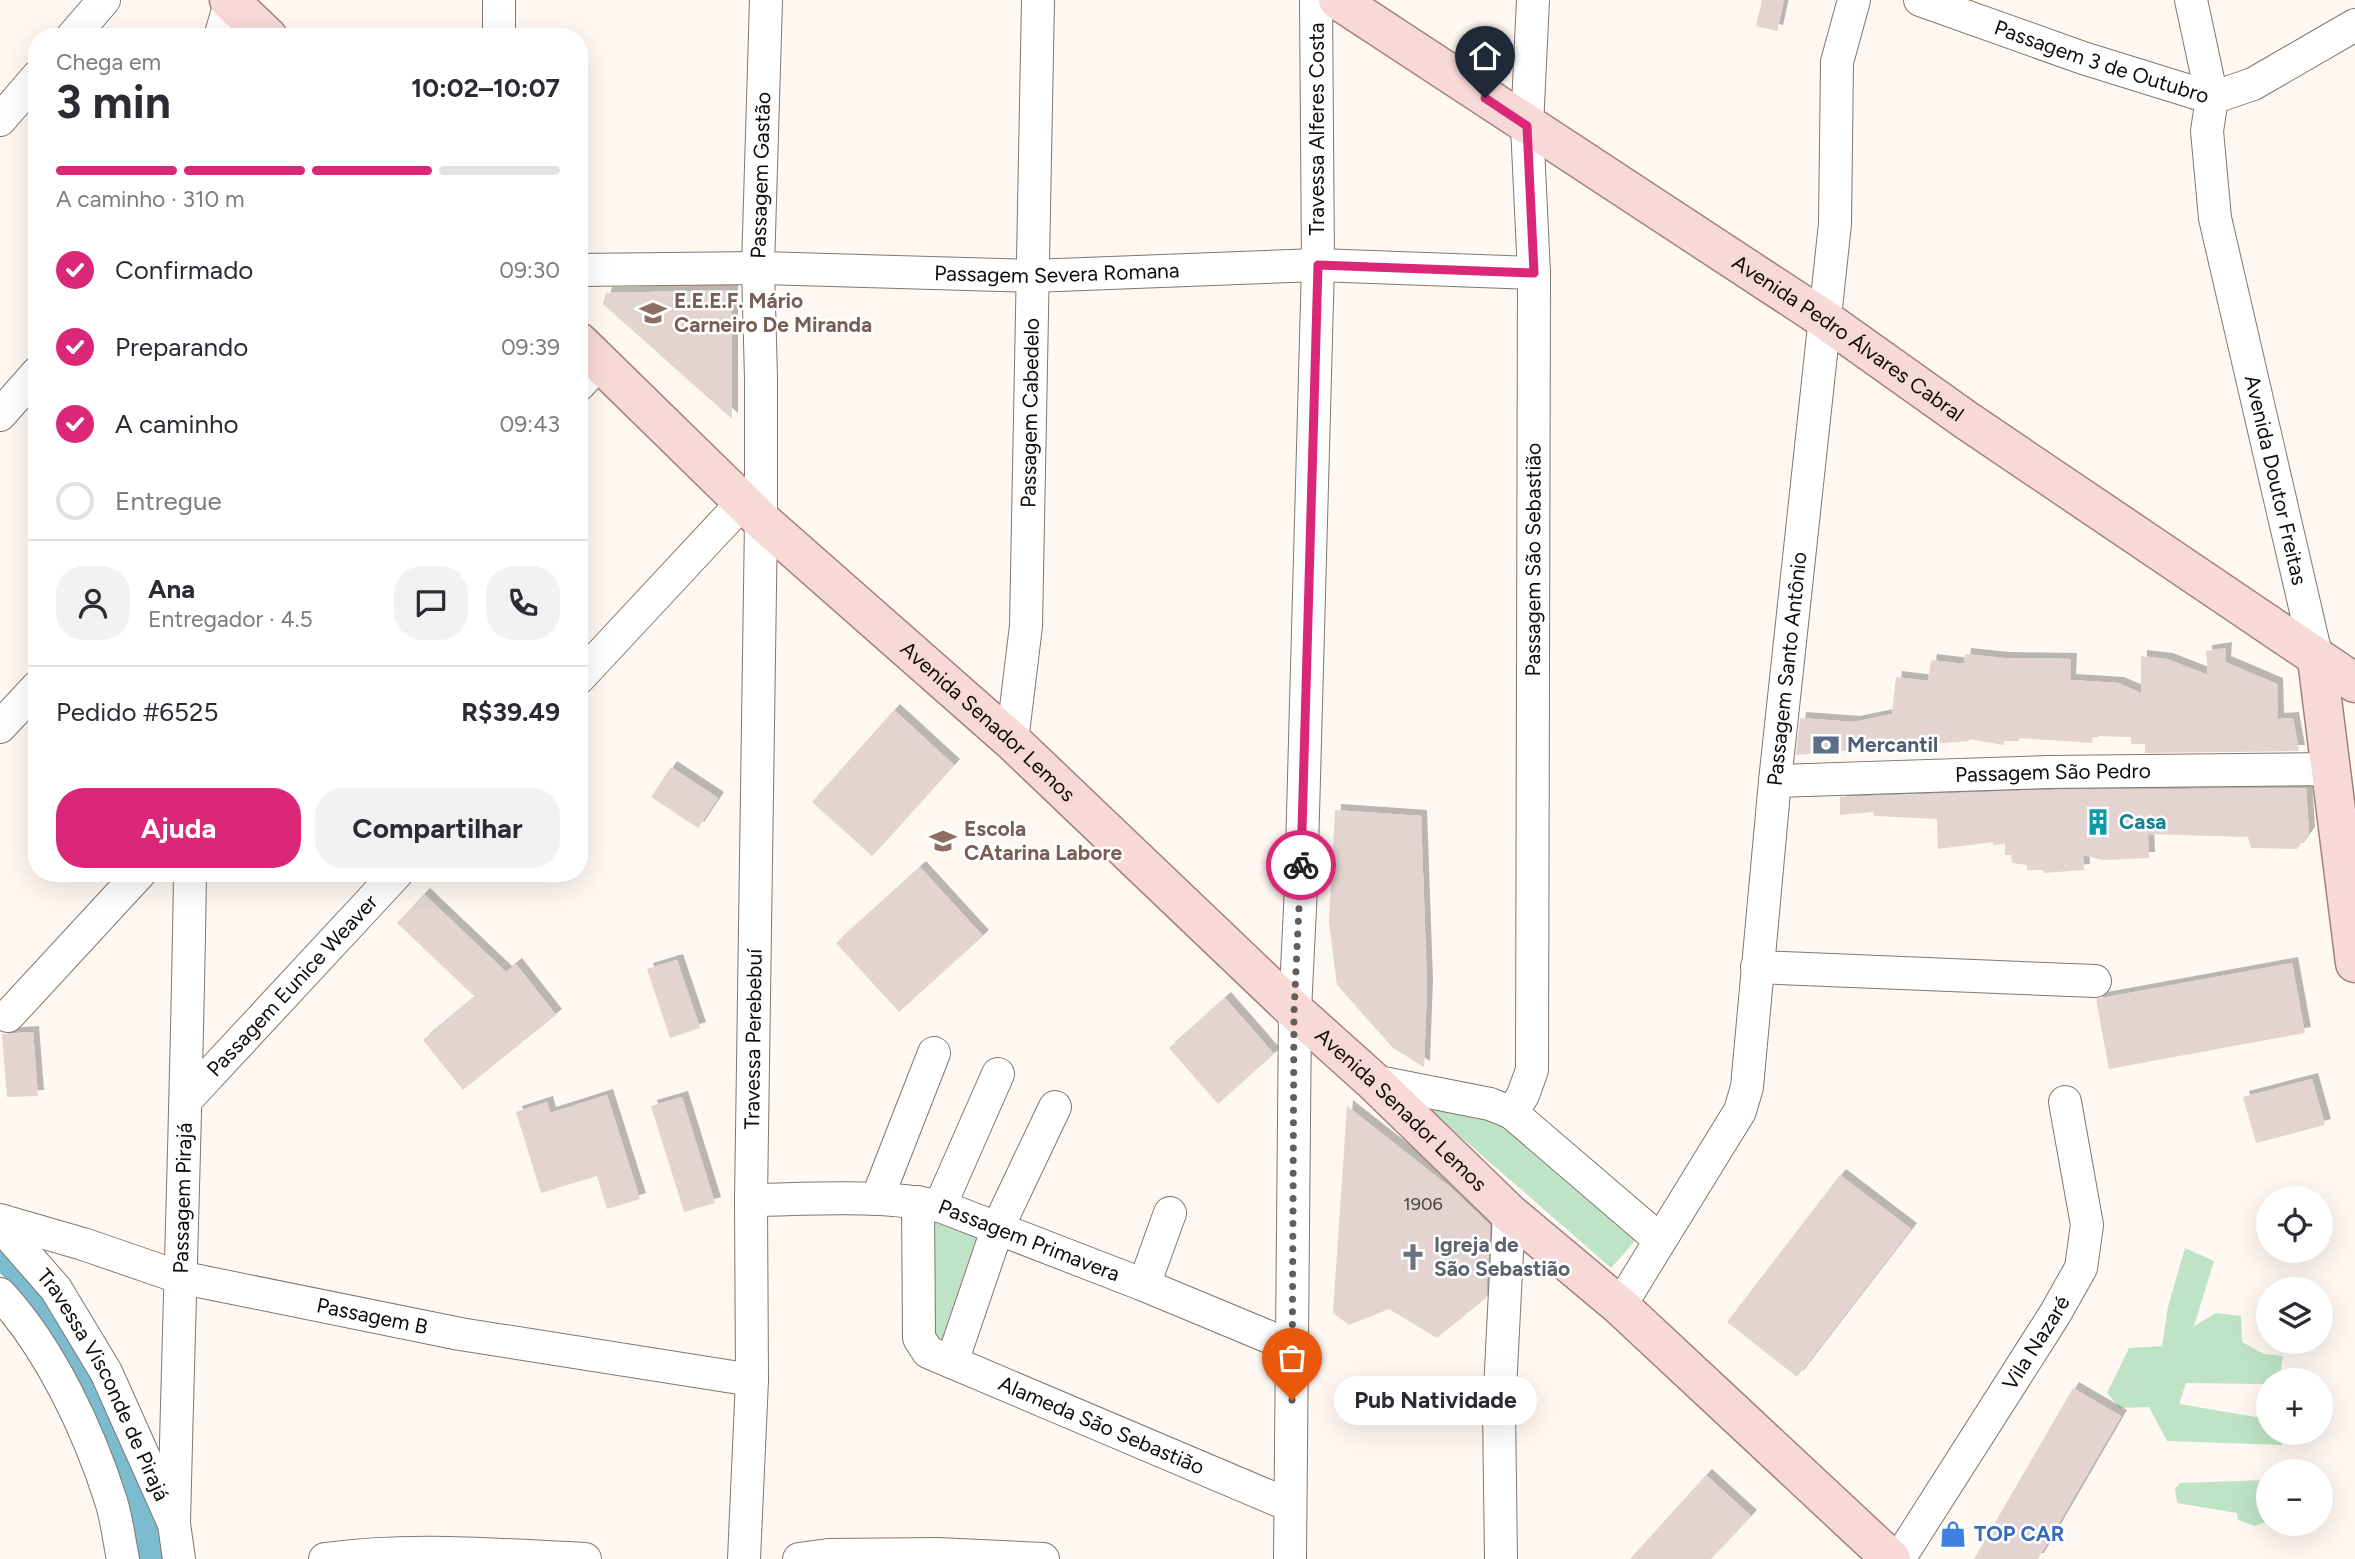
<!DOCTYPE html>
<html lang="pt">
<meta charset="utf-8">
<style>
body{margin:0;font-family:Figtree,sans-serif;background:#f2f2f3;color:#2b2b33;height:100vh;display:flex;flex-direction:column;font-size:26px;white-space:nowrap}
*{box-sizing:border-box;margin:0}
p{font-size:23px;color:#7c7c81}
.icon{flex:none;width:38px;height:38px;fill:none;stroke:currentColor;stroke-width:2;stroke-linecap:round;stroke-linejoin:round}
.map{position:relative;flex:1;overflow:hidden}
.panel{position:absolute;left:28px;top:28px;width:560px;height:854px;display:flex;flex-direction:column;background:#fff;border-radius:28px;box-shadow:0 7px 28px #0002}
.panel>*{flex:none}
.fabs{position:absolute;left:2256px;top:1186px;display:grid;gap:14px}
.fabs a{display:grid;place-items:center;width:77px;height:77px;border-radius:50%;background:#fff;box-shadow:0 7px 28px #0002;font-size:35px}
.pin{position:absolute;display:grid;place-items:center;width:60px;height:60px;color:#fff;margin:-72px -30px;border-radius:50% 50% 50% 0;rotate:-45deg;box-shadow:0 0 7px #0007}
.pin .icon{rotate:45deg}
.courier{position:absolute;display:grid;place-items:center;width:70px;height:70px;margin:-35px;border:5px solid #db2777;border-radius:50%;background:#fff;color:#222;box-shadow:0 2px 9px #0007}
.bubble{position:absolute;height:49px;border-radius:24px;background:#fff;box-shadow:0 7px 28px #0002;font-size:23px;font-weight:700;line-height:49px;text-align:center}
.overview em{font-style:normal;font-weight:700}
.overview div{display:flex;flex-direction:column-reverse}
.overview{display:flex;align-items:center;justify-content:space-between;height:119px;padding:0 28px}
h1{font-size:46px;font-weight:700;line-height:52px}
.bar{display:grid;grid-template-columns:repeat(4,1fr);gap:10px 7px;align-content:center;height:84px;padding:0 28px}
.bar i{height:9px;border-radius:5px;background:#e1e1e2}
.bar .on{background:#db2777}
.bar p{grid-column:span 4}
.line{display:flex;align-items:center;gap:18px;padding:0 28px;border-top:2px solid #e1e1e2}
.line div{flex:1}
.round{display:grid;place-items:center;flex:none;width:74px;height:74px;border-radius:28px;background:#f2f2f3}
ol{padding:0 28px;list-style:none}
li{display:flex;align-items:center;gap:21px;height:77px}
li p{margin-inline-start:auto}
li .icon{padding:7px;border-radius:50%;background:#db2777;color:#fff;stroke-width:4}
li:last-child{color:#7c7c81}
li i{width:38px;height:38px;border:4px solid #e1e1e2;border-radius:50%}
.primary-button{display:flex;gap:14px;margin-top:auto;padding:14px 28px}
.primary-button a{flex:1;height:80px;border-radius:28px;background:#db2777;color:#fff;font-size:28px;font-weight:700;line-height:80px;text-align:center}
.primary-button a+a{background:#f2f2f3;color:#2b2b33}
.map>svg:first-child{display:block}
.green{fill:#bfe4c5}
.water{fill:#7bbcd0}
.building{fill:#e3d4d1;filter:url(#shadow)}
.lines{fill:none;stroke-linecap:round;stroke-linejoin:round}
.minor-casing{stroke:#81776f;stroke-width:34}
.major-casing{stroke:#a3827e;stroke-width:41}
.minor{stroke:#fff;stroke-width:32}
.major{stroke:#f7dad8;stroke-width:38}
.done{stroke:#635e5a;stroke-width:7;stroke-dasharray:0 12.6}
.route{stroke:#db2777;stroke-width:9}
.labels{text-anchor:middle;stroke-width:5;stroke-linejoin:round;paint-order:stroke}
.number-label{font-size:18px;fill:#443d3a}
.street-label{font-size:21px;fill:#0f0b08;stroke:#fff}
.education-label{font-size:21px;font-weight:bold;fill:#785e54;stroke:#fff;text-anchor:start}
.service-label{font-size:21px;font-weight:bold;fill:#4e5e75;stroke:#fff;text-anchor:start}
.culture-label{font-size:21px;font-weight:bold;fill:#0d838f;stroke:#fff;text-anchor:start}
.worship-label{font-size:21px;font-weight:bold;fill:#5b616d;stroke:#fff;text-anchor:start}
.shop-label{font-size:21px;font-weight:bold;fill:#366cbe;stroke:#fff;text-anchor:start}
</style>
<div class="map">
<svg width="2355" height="1559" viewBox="0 0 2355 1559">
<defs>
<filter id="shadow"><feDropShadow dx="6" dy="-6" stdDeviation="0" flood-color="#0004"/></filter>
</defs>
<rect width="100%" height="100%" fill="#fef7f2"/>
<g class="green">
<polygon points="1476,1108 1506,1122 1641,1234 1611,1268 1430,1110"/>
<polygon points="928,1218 989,1231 951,1356 929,1331"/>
<polygon points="2185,1248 2214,1261 2194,1326 2216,1313 2241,1316 2242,1342 2264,1354 2283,1356 2279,1381 2268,1381 2268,1384 2186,1383 2179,1404 2268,1419 2268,1433 2283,1433 2282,1445 2167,1441 2149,1407 2120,1408 2107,1393 2129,1348 2162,1346 2168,1307"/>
<polygon points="2268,1480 2268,1521 2255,1526 2238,1520 2237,1513 2177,1503 2175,1489 2180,1483"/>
</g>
<polygon class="water" points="0,1238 90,1357 158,1521 164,1559 136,1559 14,1287 0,1273"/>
<g class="building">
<polygon points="1762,0 1784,0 1777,31 1756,26"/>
<polygon points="732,290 732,419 603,304 606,293"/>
<polygon points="2226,648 2225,662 2277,684 2278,719 2293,718 2299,751 2145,753 2145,744 2131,744 2131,737 2093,736 2092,743 2019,738 2019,741 2004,741 2004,745 1969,739 1969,741 1796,755 1800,718 1854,722 1892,714 1896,677 1928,681 1931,660 1964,664 1965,654 2003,658 2071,659 2070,680 2118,683 2141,693 2141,656 2167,659 2208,675 2206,651"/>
<polygon points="894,710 954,765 872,856 812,802"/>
<polygon points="671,767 718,798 698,828 651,797"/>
<polygon points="2306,788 2309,833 2297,849 2251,848 2248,837 2148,834 2149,858 2102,860 2083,855 2084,870 2044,873 2043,870 2027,870 2027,865 2012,863 2011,855 2005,855 2005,844 1993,845 1993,842 1938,849 1937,819 1874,816 1873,812 1840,815 1840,797 2049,790"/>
<polygon points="1335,810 1421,816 1427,986 1424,1067 1393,1048 1337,985 1329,922"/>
<polygon points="920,867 983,936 899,1012 836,943"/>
<polygon points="424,894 506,972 516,964 556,1015 463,1090 423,1040 475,997 397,923"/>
<polygon points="677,960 700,1028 670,1038 647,969"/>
<polygon points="2292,963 2305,1033 2109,1069 2096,999"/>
<polygon points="1225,998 1274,1054 1218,1104 1169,1048"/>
<polygon points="33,1032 38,1096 7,1097 2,1034"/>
<polygon points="2312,1079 2325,1125 2256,1143 2243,1097"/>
<polygon points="607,1095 640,1199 607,1209 597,1176 541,1193 516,1112 547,1102 550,1113"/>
<polygon points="682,1097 715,1203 684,1212 651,1106"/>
<polygon points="1347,1106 1451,1188 1490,1225 1486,1298 1437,1338 1389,1309 1349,1325 1333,1313"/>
<polygon points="1840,1175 1911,1229 1797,1377 1727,1322"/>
<polygon points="2073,1388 2121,1416 2038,1559 1974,1559"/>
<polygon points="1706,1475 1751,1516 1711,1559 1630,1559"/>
</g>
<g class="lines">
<defs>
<g id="minor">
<path id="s1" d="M1920 0 2083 58 2212 98 2253 84 2355 25"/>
<path id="s2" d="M2191 0 2212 98 2207 131 2215 218 2317 659"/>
<polyline points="72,37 104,0"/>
<polyline points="220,37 231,0"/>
<polyline points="499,37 499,0"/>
<polyline points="0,120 37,77"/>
<path id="s3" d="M579 270 758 268 1032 276 1318 265 1534 273"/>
<polyline points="579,385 599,363"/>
<polyline points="0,415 37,373"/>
<polyline points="579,678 743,502"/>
<polyline points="0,727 37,687"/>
<path id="s4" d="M1012 741 1026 626 1038 0"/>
<path id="s5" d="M1775 781 2049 772 2331 769"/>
<polyline points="1757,967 2095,981"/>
<polyline points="8,1016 140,873"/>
<polyline points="1373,1081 1490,1104 1512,1113 1660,1240"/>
<path id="s6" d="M186 1100 397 873"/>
<path id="s7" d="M1512 1113 1523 1095 1532 1070 1534 273 1527 126 1533 0"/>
<polyline points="877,1199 934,1053"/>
<path id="s8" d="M751 1200C813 1199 878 1194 940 1206L1144 1285 1293 1347"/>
<path id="s9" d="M918 1202 919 1338 928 1352 1289 1505"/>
<polyline points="940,1206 998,1074"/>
<path id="s10" d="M0 1220 83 1244 179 1277 460 1334 752 1380"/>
<path id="s11" d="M0 1225 56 1289 106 1372 174 1524 179 1559"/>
<polyline points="1144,1285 1170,1213"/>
<path d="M0 1294C50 1348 89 1431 111 1501 117 1520 119 1540 123 1559"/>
<path id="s12" d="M1620 1306 1740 1111 1747 1087 1775 781 1835 224 1837 62 1854 0"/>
<polyline points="952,1362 998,1227 1055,1107"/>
<path id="s13" d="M174 1524C179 1307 187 1090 190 873"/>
<path d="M325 1559C411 1547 498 1555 585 1559"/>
<path id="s14" d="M744 1559 752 1380 751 1200 761 520V378L758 268 766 0"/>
<polyline points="799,1559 828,1555 938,1554 1043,1559"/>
<polyline points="1290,1559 1295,1011 1301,887 1318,265 1316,0"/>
<polyline points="1501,1559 1499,1409 1509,1213"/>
<path id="s15" d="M1899 1559 2055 1314 2081 1268 2087 1225 2065 1102"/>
</g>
<g id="major">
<polyline points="229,0 268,37"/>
<path id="s16" d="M1338 0 1824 319 1966 420 2355 683"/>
<path id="s17" d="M579 342 761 520 1012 741 1295 1011 1373 1081 1509 1213 1620 1306 1891 1559"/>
<polyline points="2317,659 2355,963"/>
</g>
</defs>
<use href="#minor" class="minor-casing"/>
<use href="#major" class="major-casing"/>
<use href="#minor" class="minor"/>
<use href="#major" class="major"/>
</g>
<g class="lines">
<polyline class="done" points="1292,1400 1294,1012 1301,865"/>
<polyline class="route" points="1301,865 1318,265 1534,273 1527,126 1485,98"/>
</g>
<defs>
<symbol id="school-bare" viewBox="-9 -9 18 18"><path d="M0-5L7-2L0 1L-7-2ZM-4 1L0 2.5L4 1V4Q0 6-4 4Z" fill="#8d6e63" stroke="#fff" stroke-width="2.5" paint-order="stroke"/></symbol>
<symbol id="bank-bare" viewBox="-9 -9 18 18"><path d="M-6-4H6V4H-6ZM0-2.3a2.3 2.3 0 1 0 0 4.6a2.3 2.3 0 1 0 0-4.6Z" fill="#5c6f8a" stroke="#fff" stroke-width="2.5" paint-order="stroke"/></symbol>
<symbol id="building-bare" viewBox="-9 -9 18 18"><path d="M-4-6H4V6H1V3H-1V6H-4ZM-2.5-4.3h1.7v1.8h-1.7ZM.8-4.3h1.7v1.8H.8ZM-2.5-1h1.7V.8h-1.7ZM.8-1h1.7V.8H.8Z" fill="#0f9aa8" stroke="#fff" stroke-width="2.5" paint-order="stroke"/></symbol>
<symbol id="church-bare" viewBox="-9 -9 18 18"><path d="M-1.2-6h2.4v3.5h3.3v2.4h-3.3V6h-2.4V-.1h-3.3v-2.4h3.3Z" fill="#6b7280" stroke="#fff" stroke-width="2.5" paint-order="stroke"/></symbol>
<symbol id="shop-bare" viewBox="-9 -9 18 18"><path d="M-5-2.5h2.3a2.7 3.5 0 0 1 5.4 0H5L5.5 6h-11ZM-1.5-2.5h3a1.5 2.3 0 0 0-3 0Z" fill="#3f7fe0" stroke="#fff" stroke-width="2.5" paint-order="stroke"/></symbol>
</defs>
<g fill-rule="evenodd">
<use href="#school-bare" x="634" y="294" width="38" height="38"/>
<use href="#bank-bare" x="1807" y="726" width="38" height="38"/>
<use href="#building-bare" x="2079" y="803" width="38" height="38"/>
<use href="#school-bare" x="924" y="822" width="38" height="38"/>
<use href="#church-bare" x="1394" y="1238" width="38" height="38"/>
<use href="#shop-bare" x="1934" y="1515" width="38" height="38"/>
</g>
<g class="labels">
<g class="number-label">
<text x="1423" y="1210">1906</text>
</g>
<g class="street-label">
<text dy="7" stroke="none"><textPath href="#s1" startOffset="192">Passagem 3 de Outubro</textPath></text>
<text transform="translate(1317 129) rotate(-90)" y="7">Travessa Alferes Costa</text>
<text dy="7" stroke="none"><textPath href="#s14" startOffset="1384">Passagem Gastão</textPath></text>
<text dy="7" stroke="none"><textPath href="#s3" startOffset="478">Passagem Severa Romana</textPath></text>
<text dy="7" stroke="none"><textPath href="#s16" startOffset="612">Avenida Pedro Álvares Cabral</textPath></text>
<text dy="7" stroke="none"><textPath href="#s4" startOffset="329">Passagem Cabedelo</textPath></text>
<text dy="7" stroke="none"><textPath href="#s2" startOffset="490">Avenida Doutor Freitas</textPath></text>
<text dy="7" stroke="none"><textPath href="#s7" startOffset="558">Passagem São Sebastião</textPath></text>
<text dy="7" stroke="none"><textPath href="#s12" startOffset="674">Passagem Santo Antônio</textPath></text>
<text dy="7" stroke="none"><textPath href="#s17" startOffset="558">Avenida Senador Lemos</textPath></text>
<text dy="7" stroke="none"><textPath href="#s5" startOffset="278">Passagem São Pedro</textPath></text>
<text dy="7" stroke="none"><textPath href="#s6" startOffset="156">Passagem Eunice Weaver</textPath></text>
<text dy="7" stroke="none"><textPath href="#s14" startOffset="520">Travessa Perebebuí</textPath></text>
<text dy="7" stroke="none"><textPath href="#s17" startOffset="1125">Avenida Senador Lemos</textPath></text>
<text dy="7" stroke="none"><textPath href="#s13" startOffset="326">Passagem Pirajá</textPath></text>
<text dy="7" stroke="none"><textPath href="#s8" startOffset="285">Passagem Primavera</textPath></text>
<text dy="7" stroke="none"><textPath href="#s10" startOffset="385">Passagem B</textPath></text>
<text dy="7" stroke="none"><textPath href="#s15" startOffset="256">Vila Nazaré</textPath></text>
<text dy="7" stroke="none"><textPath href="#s11" startOffset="192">Travessa Visconde de Pirajá</textPath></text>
<text dy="7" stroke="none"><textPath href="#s9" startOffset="341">Alameda São Sebastião</textPath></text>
</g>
<g class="education-label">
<text x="674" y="308">E.E.E.F. Mário<tspan x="674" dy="24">Carneiro De Miranda</tspan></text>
<text x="964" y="836">Escola<tspan x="964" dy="24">CAtarina Labore</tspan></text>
</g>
<g class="service-label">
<text x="1847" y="752">Mercantil</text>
</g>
<g class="culture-label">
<text x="2119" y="829">Casa</text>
</g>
<g class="worship-label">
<text x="1434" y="1252">Igreja de<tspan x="1434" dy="24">São Sebastião</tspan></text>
</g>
<g class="shop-label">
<text x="1974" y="1541">TOP CAR</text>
</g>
</g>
</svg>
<div class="fabs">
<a><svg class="icon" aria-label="locate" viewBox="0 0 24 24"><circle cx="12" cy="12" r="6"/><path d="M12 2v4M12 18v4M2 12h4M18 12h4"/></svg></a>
<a><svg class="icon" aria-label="layers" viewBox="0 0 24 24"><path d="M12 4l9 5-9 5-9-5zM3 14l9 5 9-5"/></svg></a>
<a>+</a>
<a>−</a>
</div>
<div class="pin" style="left:1292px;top:1400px;background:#ea580c"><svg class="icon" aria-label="bag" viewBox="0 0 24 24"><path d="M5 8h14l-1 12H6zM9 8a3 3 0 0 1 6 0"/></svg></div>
<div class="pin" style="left:1485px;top:98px;background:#1f2937"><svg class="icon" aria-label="home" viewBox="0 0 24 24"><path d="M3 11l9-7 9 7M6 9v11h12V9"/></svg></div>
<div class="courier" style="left:1301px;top:865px"><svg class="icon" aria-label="bike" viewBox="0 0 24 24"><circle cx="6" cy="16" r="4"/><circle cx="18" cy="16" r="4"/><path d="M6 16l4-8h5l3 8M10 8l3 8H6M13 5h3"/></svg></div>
<div class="bubble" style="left:1334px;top:1376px;width:203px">Pub Natividade</div>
<section class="panel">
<div class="overview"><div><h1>3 min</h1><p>Chega em</p></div><em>10:02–10:07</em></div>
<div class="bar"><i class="on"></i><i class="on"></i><i class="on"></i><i></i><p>A caminho · 310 m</p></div>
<ol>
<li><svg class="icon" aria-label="check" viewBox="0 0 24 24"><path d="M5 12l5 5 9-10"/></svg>Confirmado<p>09:30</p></li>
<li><svg class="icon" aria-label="check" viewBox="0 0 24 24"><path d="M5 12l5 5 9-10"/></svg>Preparando<p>09:39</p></li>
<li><svg class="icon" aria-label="check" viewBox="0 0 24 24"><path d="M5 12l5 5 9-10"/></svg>A caminho<p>09:43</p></li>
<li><i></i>Entregue</li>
</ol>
<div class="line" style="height:126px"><a class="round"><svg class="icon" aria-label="person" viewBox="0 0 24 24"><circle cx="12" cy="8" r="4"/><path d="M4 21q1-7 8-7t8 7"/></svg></a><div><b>Ana</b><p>Entregador · 4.5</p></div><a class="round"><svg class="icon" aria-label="chat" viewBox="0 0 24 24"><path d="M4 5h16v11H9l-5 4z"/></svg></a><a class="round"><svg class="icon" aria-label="phone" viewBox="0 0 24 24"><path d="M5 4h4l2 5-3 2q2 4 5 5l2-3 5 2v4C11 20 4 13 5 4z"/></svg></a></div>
<div class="line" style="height:91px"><div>Pedido #6525</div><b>R$39.49</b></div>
<div class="primary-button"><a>Ajuda</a><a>Compartilhar</a></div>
</section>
</div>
